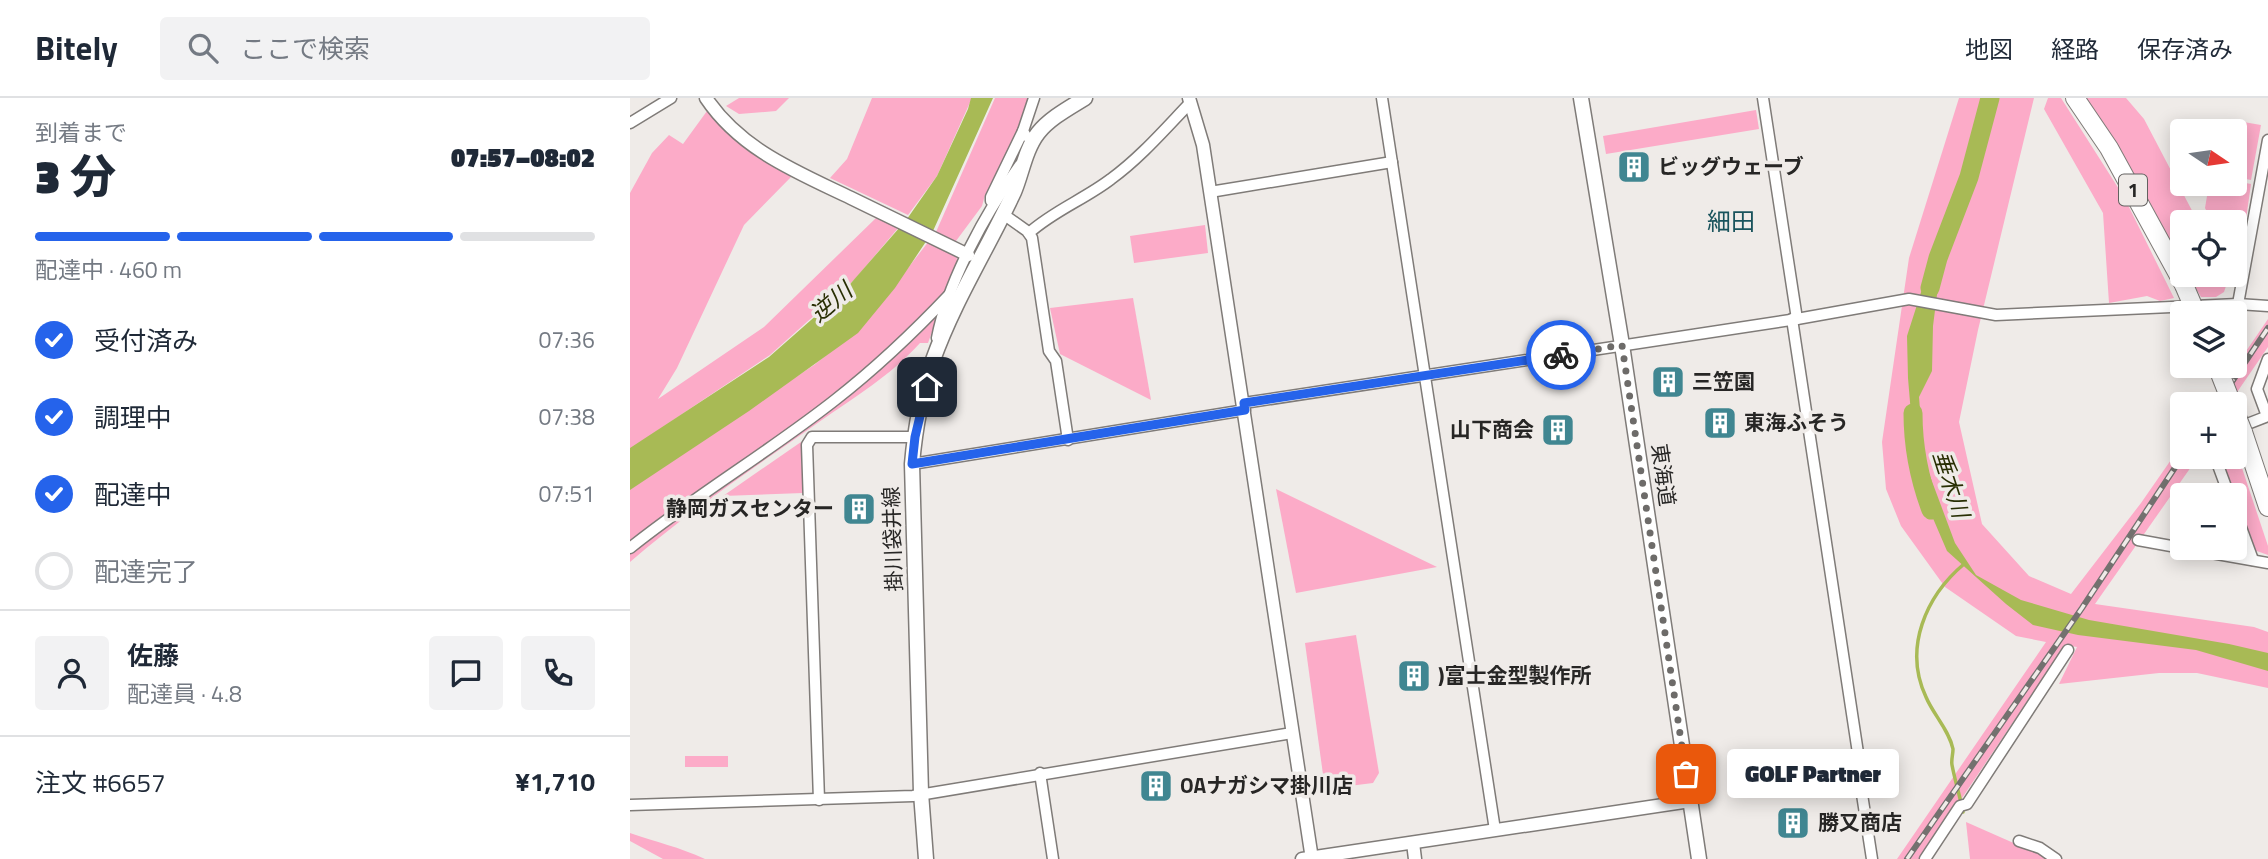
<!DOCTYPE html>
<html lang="ja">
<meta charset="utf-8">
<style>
body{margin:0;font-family:"Titillium Web","Noto Sans JP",sans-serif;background:#f2f2f3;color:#1f2937;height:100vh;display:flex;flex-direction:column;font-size:26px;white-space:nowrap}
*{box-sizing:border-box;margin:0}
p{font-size:23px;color:#747a83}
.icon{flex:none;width:38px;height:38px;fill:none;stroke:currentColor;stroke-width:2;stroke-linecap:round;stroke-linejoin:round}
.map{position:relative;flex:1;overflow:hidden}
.drawer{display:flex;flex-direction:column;background:#fff;width:630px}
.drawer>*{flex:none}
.needle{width:46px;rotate:103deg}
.fabs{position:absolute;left:1540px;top:21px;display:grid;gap:14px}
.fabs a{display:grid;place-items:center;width:77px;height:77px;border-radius:7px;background:#fff;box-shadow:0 4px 18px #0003;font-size:35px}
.pin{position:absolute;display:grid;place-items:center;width:60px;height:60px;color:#fff;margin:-30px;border-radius:14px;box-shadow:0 4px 10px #0006}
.courier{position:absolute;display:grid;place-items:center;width:70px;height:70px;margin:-35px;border:5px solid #2563eb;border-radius:50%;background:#fff;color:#222;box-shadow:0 2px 9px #0007}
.bubble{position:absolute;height:49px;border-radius:7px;background:#fff;box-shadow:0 4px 18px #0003;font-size:23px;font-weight:800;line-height:49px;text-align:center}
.summary em{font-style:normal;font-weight:800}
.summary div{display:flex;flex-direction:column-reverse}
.summary{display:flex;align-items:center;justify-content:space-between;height:119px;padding:0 35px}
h1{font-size:46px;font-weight:800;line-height:52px}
.bar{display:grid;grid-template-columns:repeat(4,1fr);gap:10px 7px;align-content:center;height:84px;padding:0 35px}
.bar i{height:9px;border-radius:5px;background:#e0e1e3}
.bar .selected{background:#2563eb}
.bar p{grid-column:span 4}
.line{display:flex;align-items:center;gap:18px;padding:0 35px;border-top:2px solid #e0e1e3}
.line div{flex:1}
.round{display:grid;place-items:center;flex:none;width:74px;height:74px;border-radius:7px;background:#f2f2f3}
ol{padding:0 35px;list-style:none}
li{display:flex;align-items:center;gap:21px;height:77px}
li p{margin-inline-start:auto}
li .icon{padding:7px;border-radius:50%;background:#2563eb;color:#fff;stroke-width:4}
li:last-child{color:#747a83}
li i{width:38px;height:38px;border:4px solid #e0e1e3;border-radius:50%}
header{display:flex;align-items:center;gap:42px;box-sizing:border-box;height:98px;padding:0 35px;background:#fff;border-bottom:2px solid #e0e1e3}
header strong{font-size:33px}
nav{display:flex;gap:38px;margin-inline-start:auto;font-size:24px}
.search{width:490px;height:63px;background:#f2f2f3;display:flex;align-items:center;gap:18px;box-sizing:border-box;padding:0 24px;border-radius:7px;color:#747a83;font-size:26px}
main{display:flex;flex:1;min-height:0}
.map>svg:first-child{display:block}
.green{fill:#fcabc8}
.water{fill:#a8ba55}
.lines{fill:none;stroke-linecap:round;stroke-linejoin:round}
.stream{stroke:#a8ba55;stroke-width:3.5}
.river{stroke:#a8ba55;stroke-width:19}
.minor-casing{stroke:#7f7b78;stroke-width:13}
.tertiary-casing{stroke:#7f7b78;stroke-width:15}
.secondary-casing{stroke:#7f7b78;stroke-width:17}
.trunk-casing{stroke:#7f7b78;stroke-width:20}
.minor{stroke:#fff;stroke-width:10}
.tertiary{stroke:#fff;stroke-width:12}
.secondary{stroke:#fff;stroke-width:14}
.trunk{stroke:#fff;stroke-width:18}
.rail-casing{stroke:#73716f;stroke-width:6}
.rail{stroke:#efebe8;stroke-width:3.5;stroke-dasharray:10;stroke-linecap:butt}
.trunk-bridge-casing{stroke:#7f7b78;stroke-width:20;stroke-linecap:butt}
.trunk-bridge{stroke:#fff;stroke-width:18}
.done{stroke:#6d6b69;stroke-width:7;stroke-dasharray:0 12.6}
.route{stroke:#2563eb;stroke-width:9}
.labels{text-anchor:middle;stroke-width:7;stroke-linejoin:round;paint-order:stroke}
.shield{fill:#efebe8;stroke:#636160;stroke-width:2}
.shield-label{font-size:19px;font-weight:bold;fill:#272625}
.poi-label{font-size:21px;font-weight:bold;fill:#272625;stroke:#efebe8;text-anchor:start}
.street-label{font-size:21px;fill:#272625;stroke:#efebe8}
.water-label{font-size:23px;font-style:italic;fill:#292f04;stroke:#efebe8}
.quarter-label{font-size:24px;fill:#19535c;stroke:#efebe8}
</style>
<header>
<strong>Bitely</strong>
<div class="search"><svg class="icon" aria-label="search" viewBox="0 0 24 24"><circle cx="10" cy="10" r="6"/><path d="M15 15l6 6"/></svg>ここで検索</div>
<nav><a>地図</a><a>経路</a><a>保存済み</a></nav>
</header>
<main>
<section class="drawer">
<div class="summary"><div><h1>3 分</h1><p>到着まで</p></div><em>07:57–08:02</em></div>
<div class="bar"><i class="selected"></i><i class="selected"></i><i class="selected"></i><i></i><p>配達中 · 460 m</p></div>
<ol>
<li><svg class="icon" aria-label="check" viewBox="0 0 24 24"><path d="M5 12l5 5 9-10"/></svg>受付済み<p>07:36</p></li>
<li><svg class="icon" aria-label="check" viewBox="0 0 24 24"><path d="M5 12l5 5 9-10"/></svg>調理中<p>07:38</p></li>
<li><svg class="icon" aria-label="check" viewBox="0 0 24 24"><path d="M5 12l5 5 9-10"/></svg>配達中<p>07:51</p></li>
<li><i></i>配達完了</li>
</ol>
<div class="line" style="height:126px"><a class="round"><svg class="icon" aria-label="person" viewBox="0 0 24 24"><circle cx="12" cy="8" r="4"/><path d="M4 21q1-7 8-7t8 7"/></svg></a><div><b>佐藤</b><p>配達員 · 4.8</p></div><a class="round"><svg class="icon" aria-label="chat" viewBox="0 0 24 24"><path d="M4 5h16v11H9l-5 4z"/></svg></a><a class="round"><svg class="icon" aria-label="phone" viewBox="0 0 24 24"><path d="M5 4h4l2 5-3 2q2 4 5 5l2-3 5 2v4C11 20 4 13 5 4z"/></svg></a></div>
<div class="line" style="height:91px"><div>注文 #6657</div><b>¥1,710</b></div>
</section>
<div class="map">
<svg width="1638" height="761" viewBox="0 0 1638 761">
<rect width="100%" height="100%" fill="#efebe8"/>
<g class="green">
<polygon points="109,0 159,0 146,13 109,16 96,8"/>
<polygon points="242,0 342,0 307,78 278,117 200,80 217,61"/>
<path d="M365 0H399L382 45 355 97 352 108 326 143 327 163 298 245H290C259 279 226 298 189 324 125 369 59 413 0 464V389L184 267 232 229 306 134Z"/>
<polygon points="1329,0 1404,0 1348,232 1329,324 1352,426 1399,478 1441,496 1511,405 1552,346 1552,359 1568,359 1465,506 1624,529 1638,534 1638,590 1567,575 1529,575 1429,586 1447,549 1435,547 1291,761 1267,761 1416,544 1386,538 1315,489 1271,428 1256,391 1252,344 1279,160"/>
<polygon points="1418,0 1431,0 1494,99 1544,200 1530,203 1517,198 1479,205 1473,115 1414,11"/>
<polygon points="1456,0 1496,0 1514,21 1568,124 1552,124 1552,167"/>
<polygon points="1126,12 1129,31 976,56 973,38"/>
<polygon points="77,13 91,28 161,79 114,127 47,270 28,301 134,229 246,120 276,127 269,129 225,181 140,257 0,351 0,95 22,55 39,37 53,46"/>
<polygon points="1596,21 1631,27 1621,82 1605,79 1605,33 1594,33"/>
<polygon points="1605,83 1621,86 1608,178 1605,172 1605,124 1582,124 1575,110 1579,86 1605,86"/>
<polygon points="575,127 578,155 504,165 500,138"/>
<polygon points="1558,177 1597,177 1599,179 1594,194 1586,199 1571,199"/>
<polygon points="503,200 521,302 430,256 420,210"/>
<polygon points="1638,221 1638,249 1601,303 1601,306 1580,306"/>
<polygon points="171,344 173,395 93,398"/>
<polygon points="1605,349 1638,448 1638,457 1624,452 1619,445 1590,359 1605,359"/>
<polygon points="646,391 807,469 666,495"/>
<polygon points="726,537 749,675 743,685 695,691 675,545"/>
<rect x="55" y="658" width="43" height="11"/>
<polygon points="1336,724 1420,761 1340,761"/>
<path d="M0 735C26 744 49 749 75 761H33L0 743Z"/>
</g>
<g class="water">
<polygon points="341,0 363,0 303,133 265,190 228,235 119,313 0,392 0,350 139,259 214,193 277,121 307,78 338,11"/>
<polygon points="1312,157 1303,228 1302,273 1289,299 1294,362 1325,445 1346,477 1391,502 1459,522 1599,546 1638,555 1638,573 1566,552 1448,537 1403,527 1376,506 1317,453 1293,397 1283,340 1278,280 1277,238 1294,185"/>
</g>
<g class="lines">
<path class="stream" d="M1333 714C1330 698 1325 683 1322 667 1321 662 1323 657 1323 651 1319 632 1303 616 1296 599 1273 550 1296 498 1334 466"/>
<g class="river">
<polyline points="1300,190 1308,160 1339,79 1360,0"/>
<path d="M1283 315C1283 349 1289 380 1301 412"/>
</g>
<defs>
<g id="minor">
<polyline points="752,0 865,732"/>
<polyline points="1133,0 1167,221"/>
<polyline points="0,25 41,0"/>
<polyline points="396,38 393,33 404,0"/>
<polyline points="580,94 762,64"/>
<polyline points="361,103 361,99 393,33"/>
<polyline points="373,116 397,133 402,140 419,253 426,263 438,342"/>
<path d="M399 135C423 113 455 101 481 81 510 60 535 31 560 5"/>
<polyline points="1608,206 1638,42"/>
<polyline points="1162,221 1228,655 1227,664 1242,761"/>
<path d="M307 240C318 183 356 114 390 67"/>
<polyline points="614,305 1167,221 1279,201 1366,217 1608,206 1638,208"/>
<polyline points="1637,318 1627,291 1638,261"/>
<polyline points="1607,330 1638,318"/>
<polyline points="1585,359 1599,397"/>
<polyline points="282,366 615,312"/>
<polyline points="1605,413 1623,462"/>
<polyline points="1508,442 1552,450"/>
<path d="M0 450C66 397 139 354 205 302 246 270 284 234 320 196"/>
<polyline points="1553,450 1638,465"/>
<polyline points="410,675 423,761"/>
<polyline points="189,702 177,347 182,339 285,339"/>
<polyline points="0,707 283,698 662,635"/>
<polyline points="1389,743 1410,750 1426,761"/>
<polyline points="1295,761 1330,708 1337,706 1438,552"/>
</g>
<g id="tertiary">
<path d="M76 0C111 52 167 74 221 100 260 119 299 138 338 157"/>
<polyline points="559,0 573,47 682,761"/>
<polyline points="783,745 785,761"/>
<polyline points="672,761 1060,703"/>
</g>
<g id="secondary">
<polyline points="951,0 992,247 1069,761"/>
<path d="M296 761 291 695 282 366C285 331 292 294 303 262 324 203 358 150 384 94 392 75 395 52 408 35 420 20 439 10 455 0"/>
</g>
<g id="trunk">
<polyline points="1445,0 1479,50 1554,187"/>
<polyline points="1613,334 1638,409"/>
</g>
</defs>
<use href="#minor" class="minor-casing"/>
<use href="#tertiary" class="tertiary-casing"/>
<use href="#secondary" class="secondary-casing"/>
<use href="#trunk" class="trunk-casing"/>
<use href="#minor" class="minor"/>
<use href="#tertiary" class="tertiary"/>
<use href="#secondary" class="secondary"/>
<use href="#trunk" class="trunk"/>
<defs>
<g id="rail">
<polyline points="1587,306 1638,230"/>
<polyline points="1277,761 1452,510 1552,359"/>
</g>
</defs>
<use href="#rail" class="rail-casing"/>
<use href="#rail" class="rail"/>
<defs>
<g id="trunk-bridge">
<polyline points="1554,187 1566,215"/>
<polyline points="1587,268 1602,306"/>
<polyline points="1605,314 1613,334"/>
</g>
</defs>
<use href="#trunk-bridge" class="trunk-bridge-casing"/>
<use href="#trunk-bridge" class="trunk-bridge"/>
</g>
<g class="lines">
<polyline class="done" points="931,257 992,247 1056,676"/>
<polyline class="route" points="297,289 285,339 282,366 615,312 614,305 931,257"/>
</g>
<defs>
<symbol id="building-square" viewBox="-11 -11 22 22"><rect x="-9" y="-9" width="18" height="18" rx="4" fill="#408691" stroke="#efebe8"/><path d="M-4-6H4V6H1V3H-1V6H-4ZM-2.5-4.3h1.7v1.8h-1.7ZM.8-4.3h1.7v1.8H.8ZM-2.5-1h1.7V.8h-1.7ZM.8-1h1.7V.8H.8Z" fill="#fff"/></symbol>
</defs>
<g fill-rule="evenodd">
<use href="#building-square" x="985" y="50" width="38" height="38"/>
<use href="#building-square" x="1019" y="265" width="38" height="38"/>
<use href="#building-square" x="1071" y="306" width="38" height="38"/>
<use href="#building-square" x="909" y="313" width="38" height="38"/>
<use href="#building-square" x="210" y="392" width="38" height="38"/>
<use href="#building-square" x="765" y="559" width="38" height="38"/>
<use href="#building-square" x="507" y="669" width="38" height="38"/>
<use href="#building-square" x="1144" y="706" width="38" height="38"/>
</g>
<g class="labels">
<rect class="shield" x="1489" y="76.5" width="28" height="31" rx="5"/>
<g class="shield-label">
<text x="1503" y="99">1</text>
</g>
<g class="poi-label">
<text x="1028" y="76">ビッグウェーブ</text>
<text x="1062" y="291">三笠園</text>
<text x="1114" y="332">東海ふそう</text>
<text x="904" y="339" text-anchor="end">山下商会</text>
<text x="204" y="418" text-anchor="end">静岡ガスセンター</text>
<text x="808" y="585">)富士金型製作所</text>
<text x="550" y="695">OAナガシマ掛川店</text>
<text x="1188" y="732">勝又商店</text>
</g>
<g class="street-label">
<text transform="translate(1033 377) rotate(82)" y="7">東海道</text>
<text transform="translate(263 441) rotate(-92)" y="7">掛川袋井線</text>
</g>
<g class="water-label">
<text transform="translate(201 204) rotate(-40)" y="8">逆川</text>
<text transform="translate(1321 386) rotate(72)" y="8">垂木川</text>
</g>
<g class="quarter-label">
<text x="1101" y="132">細田</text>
</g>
</g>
</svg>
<div class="fabs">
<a><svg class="needle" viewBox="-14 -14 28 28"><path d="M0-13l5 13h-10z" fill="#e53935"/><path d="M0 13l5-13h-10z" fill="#747a83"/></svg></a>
<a><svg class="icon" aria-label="locate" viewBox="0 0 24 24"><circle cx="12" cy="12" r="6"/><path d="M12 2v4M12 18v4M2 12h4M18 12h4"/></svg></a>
<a><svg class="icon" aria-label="layers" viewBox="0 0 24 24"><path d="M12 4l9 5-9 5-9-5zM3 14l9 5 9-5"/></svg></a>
<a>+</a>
<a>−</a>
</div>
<div class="pin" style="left:1056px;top:676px;background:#ea580c"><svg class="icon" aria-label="bag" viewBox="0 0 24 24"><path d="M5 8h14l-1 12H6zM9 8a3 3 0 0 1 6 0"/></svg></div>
<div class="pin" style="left:297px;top:289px;background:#1f2937"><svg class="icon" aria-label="home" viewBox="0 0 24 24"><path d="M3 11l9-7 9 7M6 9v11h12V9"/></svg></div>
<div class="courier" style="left:931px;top:257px"><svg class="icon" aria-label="bike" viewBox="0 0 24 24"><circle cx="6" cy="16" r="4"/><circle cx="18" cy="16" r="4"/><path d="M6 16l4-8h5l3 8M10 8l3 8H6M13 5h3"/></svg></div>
<div class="bubble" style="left:1097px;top:651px;width:172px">GOLF Partner</div>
</div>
</main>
